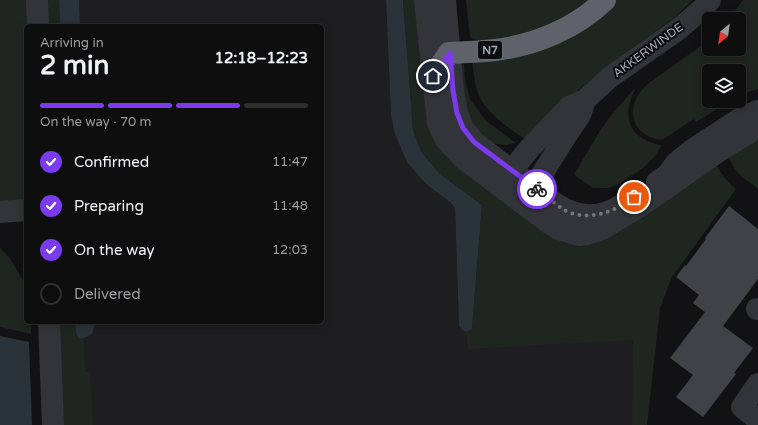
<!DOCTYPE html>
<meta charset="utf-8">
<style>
body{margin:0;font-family:"Varela Round",sans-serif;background:#1c1c1d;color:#f1f3f6;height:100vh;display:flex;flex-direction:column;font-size:15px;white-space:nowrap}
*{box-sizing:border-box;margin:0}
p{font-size:13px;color:#9b9c9e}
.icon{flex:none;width:22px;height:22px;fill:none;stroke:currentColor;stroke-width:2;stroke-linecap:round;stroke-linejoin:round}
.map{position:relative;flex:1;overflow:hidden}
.side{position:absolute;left:24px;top:24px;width:300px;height:300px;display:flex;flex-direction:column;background:#0e0e0f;border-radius:6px;box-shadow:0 2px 10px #0003,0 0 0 1px #2e2e2f}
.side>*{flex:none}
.needle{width:26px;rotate:209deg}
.controls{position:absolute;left:702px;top:12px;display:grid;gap:8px}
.controls a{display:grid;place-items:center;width:44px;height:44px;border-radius:6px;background:#0e0e0f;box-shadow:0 2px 10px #0003,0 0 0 1px #2e2e2f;font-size:20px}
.pin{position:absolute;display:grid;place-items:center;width:34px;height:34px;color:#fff;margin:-17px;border:2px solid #fff;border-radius:50%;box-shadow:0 1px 4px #0007}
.courier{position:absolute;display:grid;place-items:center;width:40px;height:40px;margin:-20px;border:3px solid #7c3aed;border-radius:50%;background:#fff;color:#222;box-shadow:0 1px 5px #0007}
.headline em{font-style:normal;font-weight:700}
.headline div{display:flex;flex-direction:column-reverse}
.headline{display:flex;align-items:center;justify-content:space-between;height:68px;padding:0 16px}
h1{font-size:26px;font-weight:700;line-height:30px}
.bar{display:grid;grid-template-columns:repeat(4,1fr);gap:6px 4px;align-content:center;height:48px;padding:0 16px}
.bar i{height:5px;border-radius:3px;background:#2e2e2f}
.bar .current{background:#7c3aed}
.bar p{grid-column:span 4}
ol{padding:0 16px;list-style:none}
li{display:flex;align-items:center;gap:12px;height:44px}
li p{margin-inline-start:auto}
li .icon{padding:4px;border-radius:50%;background:#7c3aed;color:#fff;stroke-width:4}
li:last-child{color:#9b9c9e}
li i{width:22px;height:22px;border:2px solid #2e2e2f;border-radius:50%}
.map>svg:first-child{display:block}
.built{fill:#1e1e21}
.green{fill:#1e261f}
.water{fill:#2a3339}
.building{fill:#414247}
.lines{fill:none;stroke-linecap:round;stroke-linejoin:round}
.minor{stroke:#333439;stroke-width:22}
.highway{stroke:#5f626a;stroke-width:22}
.done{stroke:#70747c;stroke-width:4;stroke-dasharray:0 7.2}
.route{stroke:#7c3aed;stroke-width:5}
.labels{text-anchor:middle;stroke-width:4;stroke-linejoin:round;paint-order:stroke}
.shield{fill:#0d0d0f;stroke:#767a82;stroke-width:1}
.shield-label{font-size:11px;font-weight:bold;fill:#a3a9b4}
.street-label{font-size:12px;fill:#a3a9b4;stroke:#0d0d0f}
</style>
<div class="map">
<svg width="758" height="425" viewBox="0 0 758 425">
<rect width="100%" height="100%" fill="#121214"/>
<polygon class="built" points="79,0 386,0 391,115 426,184 451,203 455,208 459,326 462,330 466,332 468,347 640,338 638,425 85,425 84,338 89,336 94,328 95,322 322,322 322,26 80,26"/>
<g class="green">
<polygon points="0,0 27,0 28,26 26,26 26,198 23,200 0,204"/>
<polygon points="45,0 59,0 60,26 46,26"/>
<path d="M403 0H417L425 93 557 237 714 162C721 172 726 182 736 189L672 277 660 308 647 425H632L633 340 468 349 466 332 472 329 482 205 440 174 422 153 413 130Z"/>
<polygon points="466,0 594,0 545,31 484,42 477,40 470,37"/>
<path d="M614 0H693L674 18 602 70 560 106 526 140C509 128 490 116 480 98 474 87 474 73 472 61Z"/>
<path d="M743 0H758V89L739 95V71H709V101H730L696 122 694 119 662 140C628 136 624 103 649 83L709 40V49H739V19H729Z"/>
<polygon points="464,64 465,80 470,99 485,120 516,143 506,145 497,144 489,142 469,121 457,69"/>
<path d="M634 89 635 90C620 117 631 141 662 145L654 157 644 167 617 185 608 188H593L577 177 575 174 576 171 601 129 608 119Z"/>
<polygon points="758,134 758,189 742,177 735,169 726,154"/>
<polygon points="0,248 9,257 25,284 26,288 26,322 31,322 31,334 0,327"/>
<polygon points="57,322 75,322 76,333 78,338 84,338 85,372 90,372 93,425 61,425"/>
</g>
<g class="water">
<polygon points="59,0 79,0 80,26 60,26"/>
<polygon points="386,0 403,0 413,130 422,153 440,174 482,205 472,329 466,332 462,330 459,326 455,208 451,203 426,184 407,162 395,134 391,115"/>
<path d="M75 322H95C94 333 90 339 78 338L76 333Z"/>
<polygon points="0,336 29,342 32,425 0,425"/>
</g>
<polygon class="building" points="729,206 758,229 758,279 723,326 753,348 734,373 736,374 703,417 676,397 693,375 670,358 705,312 693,303 699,295 676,277 685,265 686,266 706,239 705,238"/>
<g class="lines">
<g class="minor">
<polyline points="37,0 38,26"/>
<polyline points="425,0 436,104 438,123 446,140 464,159 549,223 559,229 579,235 587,234 602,229 642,205 719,151 758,127"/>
<path d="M445 0 453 91 457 113 463 128 474 142 556 204C579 219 601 219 623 204"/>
<polyline points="657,182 667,175 677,162 692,150 741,118 758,111"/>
<polyline points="512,184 512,170 530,148 569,107 585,100 609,78 680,28 702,9 710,0"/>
<polyline points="521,191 534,187 567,134 580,115 585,100"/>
<polyline points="0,212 26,210"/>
<polyline points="757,309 758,309"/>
<polyline points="49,322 53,425"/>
<polyline points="758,384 742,407 758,420"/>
</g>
<path class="highway" d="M433 76 449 53C465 52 480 52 495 50 536 45 576 28 605 0"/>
</g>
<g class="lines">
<path class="done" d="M537 189C546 196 555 204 564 210 581 219 602 216 618 207 624 204 629 201 634 197"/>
<polyline class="route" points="433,76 450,53 453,91 457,113 463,128 474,142 537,189"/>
</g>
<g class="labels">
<rect class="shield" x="478" y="41" width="24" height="18" rx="3"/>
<g class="shield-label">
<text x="490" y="54">N7</text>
</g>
<g class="street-label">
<text transform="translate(648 50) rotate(-36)" y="4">AKKERWINDE</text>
</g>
</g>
</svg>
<div class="controls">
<a><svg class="needle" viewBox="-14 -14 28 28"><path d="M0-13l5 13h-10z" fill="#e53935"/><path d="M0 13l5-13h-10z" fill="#9b9c9e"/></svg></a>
<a><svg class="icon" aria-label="layers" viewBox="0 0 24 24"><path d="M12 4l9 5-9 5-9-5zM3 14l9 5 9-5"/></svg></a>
</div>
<div class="pin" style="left:634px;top:197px;background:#ea580c"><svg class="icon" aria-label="bag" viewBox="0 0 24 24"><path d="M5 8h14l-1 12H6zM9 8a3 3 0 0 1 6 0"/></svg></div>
<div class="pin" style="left:433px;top:76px;background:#1f2937"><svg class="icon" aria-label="home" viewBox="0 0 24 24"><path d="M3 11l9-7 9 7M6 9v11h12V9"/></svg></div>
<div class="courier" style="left:537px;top:189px"><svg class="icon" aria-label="bike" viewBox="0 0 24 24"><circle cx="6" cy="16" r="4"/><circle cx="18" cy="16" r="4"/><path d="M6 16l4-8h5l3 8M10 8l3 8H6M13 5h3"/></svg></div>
<section class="side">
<div class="headline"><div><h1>2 min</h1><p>Arriving in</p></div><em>12:18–12:23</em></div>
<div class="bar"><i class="current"></i><i class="current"></i><i class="current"></i><i></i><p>On the way · 70 m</p></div>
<ol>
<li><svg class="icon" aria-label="check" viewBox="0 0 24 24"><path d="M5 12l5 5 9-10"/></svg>Confirmed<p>11:47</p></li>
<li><svg class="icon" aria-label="check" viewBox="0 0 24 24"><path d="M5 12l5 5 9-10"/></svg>Preparing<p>11:48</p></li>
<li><svg class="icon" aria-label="check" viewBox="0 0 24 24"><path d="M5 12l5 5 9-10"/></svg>On the way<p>12:03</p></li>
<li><i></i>Delivered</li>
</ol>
</section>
</div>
